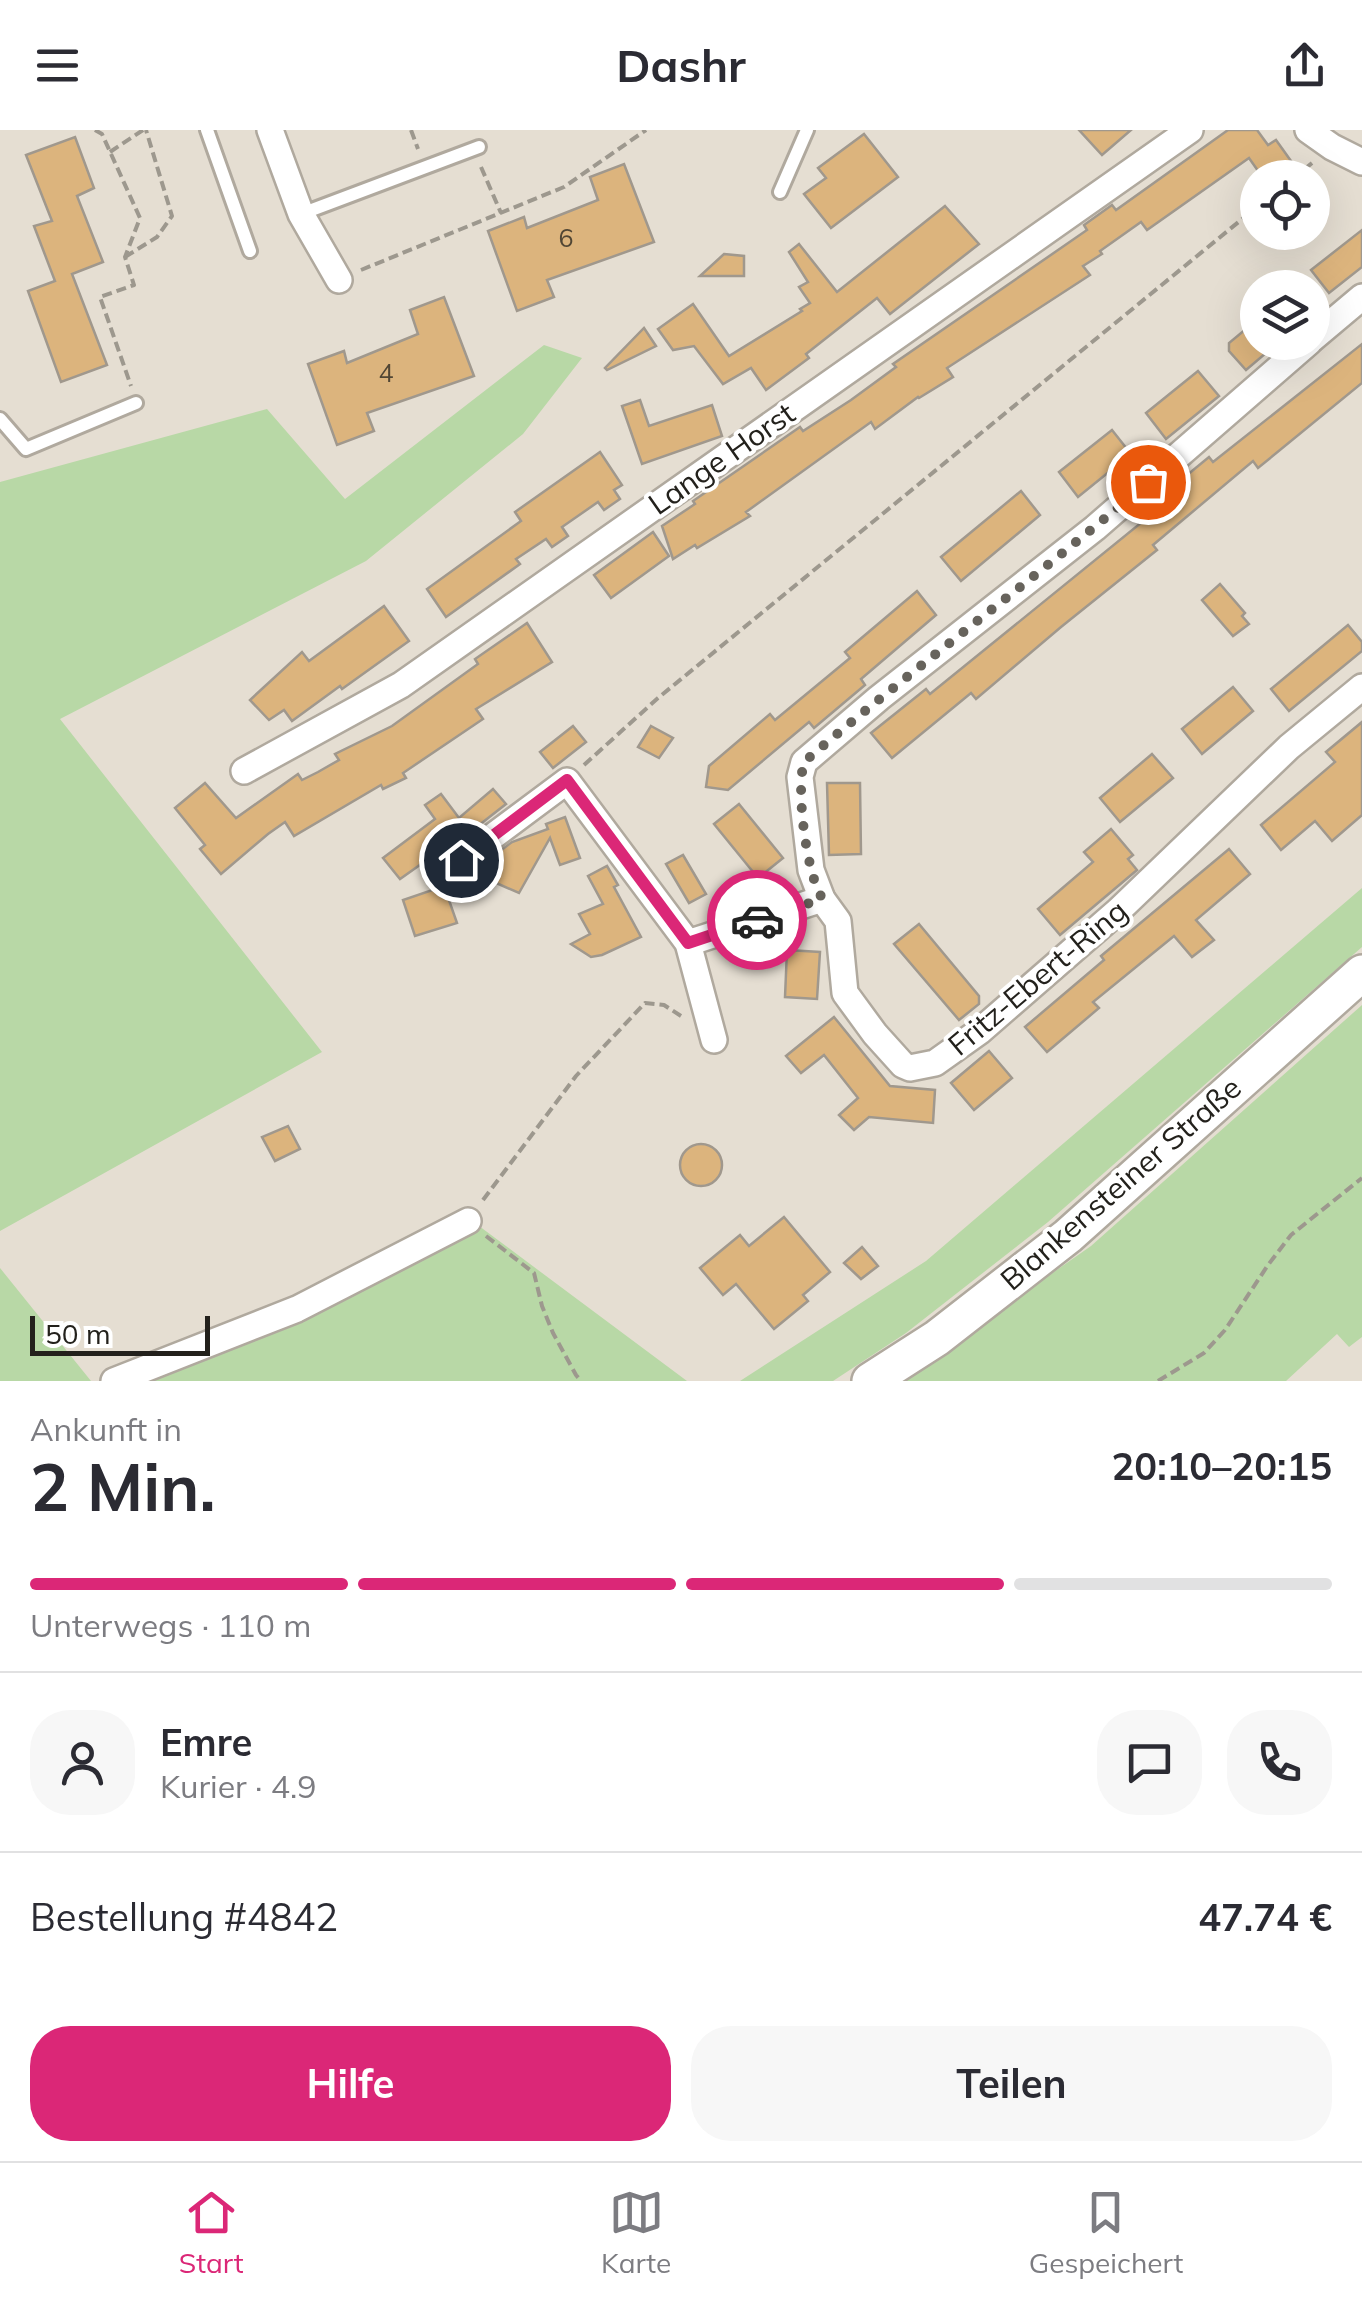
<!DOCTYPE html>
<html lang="de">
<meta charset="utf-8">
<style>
body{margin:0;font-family:Mulish,sans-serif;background:#f7f7f7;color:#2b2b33;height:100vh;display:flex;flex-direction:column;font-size:38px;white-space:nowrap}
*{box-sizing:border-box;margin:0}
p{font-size:32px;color:#7c7c81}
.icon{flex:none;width:55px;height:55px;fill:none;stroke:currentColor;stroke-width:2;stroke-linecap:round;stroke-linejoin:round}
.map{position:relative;height:1251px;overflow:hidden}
.drawer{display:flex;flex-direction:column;background:#fff;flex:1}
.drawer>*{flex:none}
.fabs{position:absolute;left:1240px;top:30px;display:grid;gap:20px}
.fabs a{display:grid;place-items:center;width:90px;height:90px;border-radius:50%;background:#fff;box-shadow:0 10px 40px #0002;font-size:50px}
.scale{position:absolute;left:30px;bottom:25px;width:180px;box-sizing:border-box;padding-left:10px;border:5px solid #23211c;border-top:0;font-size:28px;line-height:35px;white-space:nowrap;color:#23211c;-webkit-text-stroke:8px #fff;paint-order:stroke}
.pin{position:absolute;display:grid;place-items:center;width:85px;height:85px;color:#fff;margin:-42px;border:5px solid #fff;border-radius:50%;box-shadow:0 2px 10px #0007}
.courier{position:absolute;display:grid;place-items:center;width:100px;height:100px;margin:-50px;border:8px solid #db2777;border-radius:50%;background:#fff;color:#222;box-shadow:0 2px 12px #0007}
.headline em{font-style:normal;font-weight:700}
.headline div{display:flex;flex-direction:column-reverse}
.headline{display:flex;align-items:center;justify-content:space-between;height:170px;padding:0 30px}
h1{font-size:65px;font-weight:700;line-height:75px}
.bar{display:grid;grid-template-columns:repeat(4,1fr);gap:15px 10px;align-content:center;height:120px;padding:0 30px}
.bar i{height:12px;border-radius:8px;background:#e1e1e2}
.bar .on{background:#db2777}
.bar p{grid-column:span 4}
.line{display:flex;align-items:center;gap:25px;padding:0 30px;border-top:2px solid #e1e1e2}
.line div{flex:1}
.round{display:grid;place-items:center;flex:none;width:105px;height:105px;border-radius:40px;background:#f7f7f7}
.primary-button{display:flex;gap:20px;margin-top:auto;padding:20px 30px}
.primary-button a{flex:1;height:115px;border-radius:40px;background:#db2777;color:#fff;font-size:40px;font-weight:700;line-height:115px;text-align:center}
.primary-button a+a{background:#f7f7f7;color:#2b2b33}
header{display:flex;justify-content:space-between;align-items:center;height:130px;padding:0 30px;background:#fff;font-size:45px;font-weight:700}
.tabs{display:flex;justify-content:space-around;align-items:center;height:140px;border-top:2px solid #e1e1e2;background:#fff;font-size:28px;color:#7c7c81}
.tabs a{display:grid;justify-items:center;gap:5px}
.tabs .on{color:#db2777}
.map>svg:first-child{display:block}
.green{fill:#b8d8a6}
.building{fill:#dcb47d;stroke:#a0988d;stroke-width:2.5}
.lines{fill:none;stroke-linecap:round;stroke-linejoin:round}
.lane-casing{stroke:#b0a99e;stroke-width:18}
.street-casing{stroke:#b0a99e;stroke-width:30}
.secondary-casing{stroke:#b0a99e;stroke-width:40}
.path{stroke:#9d988e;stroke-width:4;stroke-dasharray:10 5;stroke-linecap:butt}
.lane{stroke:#fff;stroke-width:12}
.street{stroke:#fff;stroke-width:25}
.secondary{stroke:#fff;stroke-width:35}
.done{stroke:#67635c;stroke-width:10;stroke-dasharray:0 18}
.route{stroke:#db2777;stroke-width:12}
.labels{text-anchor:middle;stroke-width:8;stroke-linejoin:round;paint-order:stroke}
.number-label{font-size:25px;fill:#514634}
.street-label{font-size:30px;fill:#23211c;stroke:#fff}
</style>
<header><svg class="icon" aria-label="menu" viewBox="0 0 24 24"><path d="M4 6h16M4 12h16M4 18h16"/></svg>Dashr<svg class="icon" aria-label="share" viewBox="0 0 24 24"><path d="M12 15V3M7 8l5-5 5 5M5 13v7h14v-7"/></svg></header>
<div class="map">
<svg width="1362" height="1251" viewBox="0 0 1362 1251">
<rect width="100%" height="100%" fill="#e5ded2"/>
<g class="green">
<polygon points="544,215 582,228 523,304 366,431 60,589 322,922 0,1101 0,352 267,279 345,369"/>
<polygon points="1362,758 1362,817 1048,1092 906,1203 833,1251 740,1251 926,1131"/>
<polygon points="1362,875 1362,1207 1349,1217 1337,1204 1286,1251 898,1251 1091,1116"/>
<polygon points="479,1096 687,1251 127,1251 307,1184"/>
<polygon points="0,1138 91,1251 0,1251"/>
</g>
<g class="building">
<polygon points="1079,0 1131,0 1102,25"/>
<polygon points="1228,0 1257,0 1268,15 1276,10 1296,38 1282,48 1263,48 1249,28 1147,100 1141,92 1100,121 1102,124 1083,136 1090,145 947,238 953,247 919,268 918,267 875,299 871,292 746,382 750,386 697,418 695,415 673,429 662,396 695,374 693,371 800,297 803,301 851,270 896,237 893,234 1087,100 1084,95 1112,75 1116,80"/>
<polygon points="864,4 898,47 831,98 804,64 826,48 818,38"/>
<polygon points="75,7 94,58 77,66 103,132 72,144 107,235 61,252 28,161 55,151 34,96 52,91 26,25"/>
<polygon points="624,34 654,112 547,150 554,167 517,181 488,101 524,87 527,98 598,70 590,47"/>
<polygon points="945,76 979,114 890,184 877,168 806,224 809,228 766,260 751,238 723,254 694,216 673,220 658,199 693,174 729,226 802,181 800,179 810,173 799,157 808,152 789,122 799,114 837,162"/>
<polygon points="1362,100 1362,137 1329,163 1311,140"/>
<polygon points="724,124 744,126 744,146 700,146"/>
<polygon points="444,167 474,246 367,283 374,301 337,315 308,234 344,221 347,233 418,204 410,180"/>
<polygon points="1258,189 1258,212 1279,212 1246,240 1229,221 1229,213"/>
<polygon points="644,198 656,216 607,240 605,238"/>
<polygon points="1362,214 1362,253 1258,338 1253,331 1153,415 1157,420 1061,497 976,569 971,563 892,628 871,603 926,559 930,564 1163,375 1158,369 1209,327 1213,332"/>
<polygon points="1198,241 1219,266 1166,309 1146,283"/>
<polygon points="640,270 649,296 712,275 722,306 642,334 622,276"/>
<polygon points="1112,300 1131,324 1078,367 1059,342"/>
<polygon points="600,322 622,355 614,360 620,369 604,380 598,372 562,397 568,406 552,417 546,409 516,429 520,434 446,487 427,459 521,391 515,382"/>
<polygon points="1021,361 1040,385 961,451 941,427"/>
<polygon points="653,402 669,426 611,468 594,445"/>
<polygon points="1220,454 1245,483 1242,486 1249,494 1233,506 1202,470"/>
<polygon points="917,461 936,485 861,549 865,555 814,598 809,592 728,660 706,657 709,636 770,584 775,590 821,552 850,528 845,522"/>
<polygon points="384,476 409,511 342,559 340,556 292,591 284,580 269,590 250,570 302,522 309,531"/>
<polygon points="527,493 552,532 476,579 483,589 403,643 406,648 383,659 381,655 294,706 285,692 268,704 221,744 200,719 205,715 175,678 205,653 236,688 298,644 302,650 318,642 339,630 335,624 392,596 478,534 475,529"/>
<polygon points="1348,495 1362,512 1362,521 1289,581 1271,559"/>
<polygon points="1233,557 1253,581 1202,624 1182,599"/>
<polygon points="1362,592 1362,685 1332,711 1315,691 1281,720 1261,695 1335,632 1326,622"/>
<polygon points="573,596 586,612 553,638 540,622"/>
<polygon points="651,596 673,608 659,628 638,617"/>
<polygon points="1152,624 1173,648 1120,692 1100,668"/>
<polygon points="827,653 860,653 861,724 829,725"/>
<polygon points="493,659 506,674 460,710 458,708 400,749 383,728 435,689 425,675 441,664 459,688"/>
<polygon points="739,674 783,728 758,748 714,694"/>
<polygon points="565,687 580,728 560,735 550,708 519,763 494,752 487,731 512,712 548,699 546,694"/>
<polygon points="1111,699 1133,725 1128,729 1137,740 1060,805 1038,779 1093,732 1084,722"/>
<polygon points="1229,719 1250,744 1196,790 1214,810 1192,827 1174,806 1093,872 1099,878 1047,922 1025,897 1104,830 1101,826"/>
<polygon points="683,725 706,764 689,773 666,734"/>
<polygon points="607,736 618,755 614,757 641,807 602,825 591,827 571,814 590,804 579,784 603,774 588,746"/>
<polygon points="444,756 457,793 415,806 403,770"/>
<polygon points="919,794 979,866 979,874 959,890 894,814"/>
<polygon points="787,820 820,822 817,869 785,867"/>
<polygon points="834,887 890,956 935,960 933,993 869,987 854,1000 839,985 858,968 824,925 801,943 786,926"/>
<polygon points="989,921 1012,948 974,980 951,953"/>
<polygon points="288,996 300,1019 275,1031 262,1007"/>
<circle cx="701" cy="1035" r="21"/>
<polygon points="784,1087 830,1142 803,1165 808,1171 774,1199 736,1154 723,1165 700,1138 740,1105 749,1116"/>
<polygon points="862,1117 878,1136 861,1149 844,1133"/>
</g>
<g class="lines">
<defs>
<g id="lane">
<polyline points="207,0 250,121"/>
<polyline points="780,62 807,0"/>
<polyline points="301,84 479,17"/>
<polyline points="0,289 26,319 136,273"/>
</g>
<g id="street">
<polyline points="270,0 301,84 339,150"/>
<polyline points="1308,0 1332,17 1362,32"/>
<polyline points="1312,209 1362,167"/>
<polyline points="1309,212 1095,398 879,568 804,632 800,647 811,740 822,769 838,791 845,863 875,904 903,935 910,938 935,933 980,901 1118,781 1289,617 1362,557"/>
<polyline points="244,641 401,555 1190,0"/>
<polyline points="461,730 567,651 688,813 714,910"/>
<polyline points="688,813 822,769"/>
<polyline points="114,1251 297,1179 468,1091"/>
</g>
<polyline id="secondary" points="870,1251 937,1208 1068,1106 1362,843"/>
</defs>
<use href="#lane" class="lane-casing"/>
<use href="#street" class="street-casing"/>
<use href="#secondary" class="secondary-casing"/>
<g class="path">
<polyline points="95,0 102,4 140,88 125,127 134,155 100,167 131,256"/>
<polyline points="411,0 418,19"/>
<polyline points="110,22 143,0"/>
<polyline points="481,37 501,83"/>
<polyline points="1294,48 1312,33"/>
<polyline points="125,127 157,107 172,86 146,0"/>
<polyline points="361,140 564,57 646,0"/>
<polyline points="584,635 658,568 1258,76"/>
<polyline points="483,1070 576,946 645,873 664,875 681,886"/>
<polyline points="486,1106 534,1143 542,1176 553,1203 576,1245 581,1251"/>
<polyline points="1158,1251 1204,1223 1225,1200 1268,1135 1291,1105 1362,1048"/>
</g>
<use href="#lane" class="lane"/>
<use href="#street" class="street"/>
<use href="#secondary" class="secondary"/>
</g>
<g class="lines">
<path class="done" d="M757 790 822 769C818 759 813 749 811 738 804 712 797 657 804 632 916 536 1036 448 1148 352"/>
<polyline class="route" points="461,730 567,650 688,813 757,790"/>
</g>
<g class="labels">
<g class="number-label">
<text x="566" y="117">6</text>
<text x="386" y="252">4</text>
</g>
<g class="street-label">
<text transform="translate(722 329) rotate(-35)" y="10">Lange Horst</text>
<text transform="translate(1038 848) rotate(-40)" y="10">Fritz-Ebert-Ring</text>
<text transform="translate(1121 1054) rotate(-41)" y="10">Blankensteiner Straße</text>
</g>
</g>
</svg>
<div class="fabs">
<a><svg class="icon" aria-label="locate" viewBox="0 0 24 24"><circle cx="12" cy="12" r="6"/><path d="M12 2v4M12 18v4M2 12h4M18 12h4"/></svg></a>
<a><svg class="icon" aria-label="layers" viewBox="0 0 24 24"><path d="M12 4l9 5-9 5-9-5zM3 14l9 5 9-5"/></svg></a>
</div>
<div class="scale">50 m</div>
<div class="pin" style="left:1148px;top:352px;background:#ea580c"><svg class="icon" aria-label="bag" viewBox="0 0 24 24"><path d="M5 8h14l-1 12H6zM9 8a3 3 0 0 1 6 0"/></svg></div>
<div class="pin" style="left:461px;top:730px;background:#1f2937"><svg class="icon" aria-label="home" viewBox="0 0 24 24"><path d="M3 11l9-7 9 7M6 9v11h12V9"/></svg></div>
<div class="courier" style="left:757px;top:790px"><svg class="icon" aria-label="car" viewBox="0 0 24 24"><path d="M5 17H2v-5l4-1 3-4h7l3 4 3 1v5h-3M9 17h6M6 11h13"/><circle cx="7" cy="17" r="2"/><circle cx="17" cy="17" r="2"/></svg></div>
</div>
<section class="drawer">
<div class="headline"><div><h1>2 Min.</h1><p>Ankunft in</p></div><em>20:10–20:15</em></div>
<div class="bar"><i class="on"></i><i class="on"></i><i class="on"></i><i></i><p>Unterwegs · 110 m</p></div>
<div class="line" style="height:180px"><a class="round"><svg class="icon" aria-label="person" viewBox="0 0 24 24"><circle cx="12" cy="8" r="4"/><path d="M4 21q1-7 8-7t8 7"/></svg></a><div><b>Emre</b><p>Kurier · 4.9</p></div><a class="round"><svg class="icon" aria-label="chat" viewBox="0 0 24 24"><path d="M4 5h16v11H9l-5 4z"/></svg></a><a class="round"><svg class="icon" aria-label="phone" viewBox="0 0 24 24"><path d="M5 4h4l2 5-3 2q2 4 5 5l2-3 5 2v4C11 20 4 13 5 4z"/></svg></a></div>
<div class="line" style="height:130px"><div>Bestellung #4842</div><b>47.74 €</b></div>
<div class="primary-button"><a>Hilfe</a><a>Teilen</a></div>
</section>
<nav class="tabs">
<a class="on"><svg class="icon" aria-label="home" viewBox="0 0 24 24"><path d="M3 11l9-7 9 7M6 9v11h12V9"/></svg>Start</a>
<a><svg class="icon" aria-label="map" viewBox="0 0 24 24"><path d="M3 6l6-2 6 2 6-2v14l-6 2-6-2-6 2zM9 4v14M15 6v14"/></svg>Karte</a>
<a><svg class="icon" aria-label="saved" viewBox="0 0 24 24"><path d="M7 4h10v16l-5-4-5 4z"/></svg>Gespeichert</a>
</nav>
